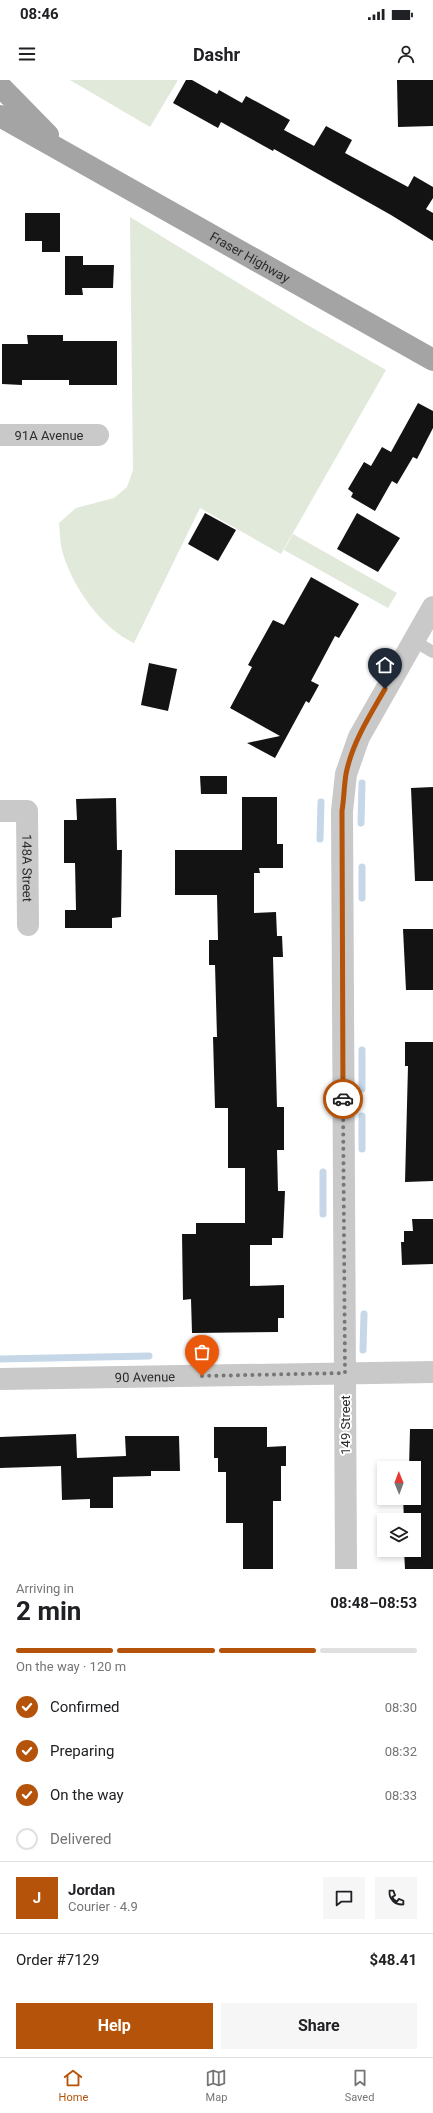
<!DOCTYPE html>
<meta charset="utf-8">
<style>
body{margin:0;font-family:Roboto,sans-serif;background:#f6f6f6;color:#202124;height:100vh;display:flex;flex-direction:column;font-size:15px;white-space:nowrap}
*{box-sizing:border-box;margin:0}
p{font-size:13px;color:#757577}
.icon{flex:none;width:22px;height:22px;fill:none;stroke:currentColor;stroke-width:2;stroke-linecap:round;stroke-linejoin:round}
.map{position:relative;height:1489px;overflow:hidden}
.details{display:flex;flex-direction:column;background:#fff;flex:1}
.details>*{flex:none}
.needle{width:26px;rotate:359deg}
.controls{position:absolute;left:377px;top:1381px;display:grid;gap:8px}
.controls a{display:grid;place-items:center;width:44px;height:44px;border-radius:0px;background:#fff;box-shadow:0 2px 6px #0003;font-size:20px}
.pin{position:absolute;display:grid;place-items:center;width:34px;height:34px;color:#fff;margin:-41px -17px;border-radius:50% 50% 50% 0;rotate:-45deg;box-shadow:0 0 4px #0007}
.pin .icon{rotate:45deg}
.courier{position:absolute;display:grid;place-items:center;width:40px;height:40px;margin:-20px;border:3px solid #b45309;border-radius:50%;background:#fff;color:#222;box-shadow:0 1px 5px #0007}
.summary em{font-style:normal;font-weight:700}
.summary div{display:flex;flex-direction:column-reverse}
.summary{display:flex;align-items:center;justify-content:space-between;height:68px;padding:0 16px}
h1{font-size:26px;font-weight:700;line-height:30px}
.bar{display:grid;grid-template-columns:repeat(4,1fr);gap:6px 4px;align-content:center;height:48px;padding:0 16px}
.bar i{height:5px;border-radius:3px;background:#e0e0e0}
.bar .selected{background:#b45309}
.bar p{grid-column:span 4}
.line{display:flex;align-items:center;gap:10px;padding:0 16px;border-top:1px solid #e0e0e0}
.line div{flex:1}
.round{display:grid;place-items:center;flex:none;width:42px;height:42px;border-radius:0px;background:#f6f6f6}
ol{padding:0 16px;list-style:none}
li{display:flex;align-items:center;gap:12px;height:44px}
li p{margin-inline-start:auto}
li .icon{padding:4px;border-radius:50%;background:#b45309;color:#fff;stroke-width:4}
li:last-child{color:#757577}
li i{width:22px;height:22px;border:2px solid #e0e0e0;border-radius:50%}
.button{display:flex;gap:8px;margin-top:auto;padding:8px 16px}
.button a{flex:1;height:46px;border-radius:0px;background:#b45309;color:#fff;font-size:16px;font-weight:700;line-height:46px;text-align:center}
.button a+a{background:#f6f6f6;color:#202124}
.status{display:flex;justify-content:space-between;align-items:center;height:28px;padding:0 20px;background:#fff;direction:ltr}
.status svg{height:11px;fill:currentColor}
header{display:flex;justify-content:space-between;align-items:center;height:52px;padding:0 16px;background:#fff;font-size:18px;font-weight:700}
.menu{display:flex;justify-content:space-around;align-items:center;height:56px;border-top:1px solid #e0e0e0;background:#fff;font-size:11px;color:#757577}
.menu a{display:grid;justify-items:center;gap:2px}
.menu .selected{color:#b45309}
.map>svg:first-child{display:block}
.green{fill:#e1e9da}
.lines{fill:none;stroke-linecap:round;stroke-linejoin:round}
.stream{stroke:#c6d8e8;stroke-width:7}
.building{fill:#131313}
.lane{stroke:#c9c9c9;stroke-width:12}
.street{stroke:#c9c9c9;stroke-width:22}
.primary{stroke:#a4a4a4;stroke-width:22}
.done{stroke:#767676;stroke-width:4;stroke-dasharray:0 7.2}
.route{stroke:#b45309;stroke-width:5}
.labels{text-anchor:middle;stroke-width:4;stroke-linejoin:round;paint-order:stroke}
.street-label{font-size:13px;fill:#2c2c2c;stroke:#fff}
</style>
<div class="status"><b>08:46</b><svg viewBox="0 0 49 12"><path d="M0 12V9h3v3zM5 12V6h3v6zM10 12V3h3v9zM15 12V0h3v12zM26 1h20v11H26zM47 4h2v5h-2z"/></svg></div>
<header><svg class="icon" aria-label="menu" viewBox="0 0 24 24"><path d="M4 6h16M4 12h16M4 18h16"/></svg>Dashr<svg class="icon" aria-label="person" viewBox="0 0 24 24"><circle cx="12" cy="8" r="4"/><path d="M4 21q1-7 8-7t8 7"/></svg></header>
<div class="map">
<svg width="433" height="1489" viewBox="0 0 433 1489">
<rect width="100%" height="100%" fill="#fff"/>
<g class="green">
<polygon points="70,0 178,0 150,47"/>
<path d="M130 137 304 243 386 290 281 474 200 428 134 563C101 548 71 505 62 470 60 462 60 451 59 443L76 428 114 418 127 407 133 390Z"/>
<polygon points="293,454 397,513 388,528 284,470"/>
</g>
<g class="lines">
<g class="stream">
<polyline points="361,743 362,703"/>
<polyline points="320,759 321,722"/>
<polyline points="362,787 362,818"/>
<polyline points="362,1009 362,970"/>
<polyline points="362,1036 362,1069"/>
<polyline points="323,1134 323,1092"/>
<polyline points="363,1270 364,1234"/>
<polyline points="0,1279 149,1276"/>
</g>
</g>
<g class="building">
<polygon points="186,0 192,0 217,14 219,10 242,23 246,16 290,40 284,50 314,66 326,46 352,60 345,73 408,107 414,96 433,107 433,118 426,129 433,133 433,161 391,135 274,69 273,71 221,42 218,48 173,23"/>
<polygon points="397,0 433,0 433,46 398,47"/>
<polygon points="25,133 60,133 60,172 42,172 42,161 25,161"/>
<polygon points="65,176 83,176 83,185 114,185 113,208 82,208 83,215 65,215"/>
<polygon points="27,255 63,255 63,261 117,261 117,305 69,305 69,300 22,300 22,305 2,304 2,264 28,264"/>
<polygon points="418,323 433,331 433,348 417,379 413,377 397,404 392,401 375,431 351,417 353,413 348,409 364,382 371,386 382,367 391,372"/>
<polygon points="205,433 236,450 218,481 188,464"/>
<polygon points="357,433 400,458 378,492 337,469"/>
<polygon points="311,497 359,524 339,558 335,556 311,601 319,605 309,623 306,621 275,678 247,663 280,656 230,628 252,587 248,585 273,540 284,545"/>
<polygon points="149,583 177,589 168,631 141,625"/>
<polygon points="200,696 227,696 227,714 201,714"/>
<polygon points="433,707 433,801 415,801 411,708"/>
<polygon points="242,717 277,717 277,764 283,764 283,788 259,788 260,793 254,793 254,833 276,832 277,856 282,856 283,877 273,877 277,1027 284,1027 284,1070 277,1070 278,1111 285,1111 283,1158 272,1158 272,1165 250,1165 250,1206 284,1205 284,1238 278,1238 278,1252 192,1253 191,1219 183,1220 182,1154 196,1154 196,1143 245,1143 245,1088 228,1088 228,1028 215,1028 213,957 217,957 215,885 209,885 209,860 218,860 217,815 175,815 175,770 242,770"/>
<polygon points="116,718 117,770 122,770 121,837 112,838 112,848 65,848 65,830 76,830 75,783 64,783 64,740 77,740 76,719"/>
<polygon points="403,849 433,849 433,910 406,910"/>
<polygon points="405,962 433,962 433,1101 405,1102 408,986 405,986"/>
<polygon points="412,1139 433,1139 433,1184 402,1185 401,1162 404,1162 404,1151 413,1151"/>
<polygon points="214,1347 267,1347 267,1367 286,1366 286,1386 281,1386 281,1421 273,1421 273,1489 243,1489 243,1443 226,1443 226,1392 218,1392 218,1378 214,1378"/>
<polygon points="410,1349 433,1349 433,1489 405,1489 404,1470 414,1470 414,1440 404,1440 403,1418 414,1418 414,1388 409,1388"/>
<polygon points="76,1354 77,1378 126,1376 125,1356 179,1356 180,1391 151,1391 151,1396 113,1397 113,1428 90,1428 90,1419 62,1420 61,1386 0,1388 0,1357"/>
</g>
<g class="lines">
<polyline class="lane" points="414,561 433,572"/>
<g class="street">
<path id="s1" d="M0 355H98"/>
<path id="s2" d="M0 731H27L28 845"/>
<path id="s3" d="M0 1299 433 1292"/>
<polyline points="346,1489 342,731 346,694 359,657 433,527"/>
</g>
<g class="primary">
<polyline points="0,6 48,55"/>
<path id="s4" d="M0 36 433 280"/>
</g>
</g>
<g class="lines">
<polyline class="done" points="202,1296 345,1293 343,1019"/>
<path class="route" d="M343 1019 342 731C344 719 344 706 346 694 352 663 370 635 385 609"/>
</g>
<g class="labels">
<g class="street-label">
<text dy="5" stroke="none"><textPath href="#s4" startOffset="287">Fraser Highway</textPath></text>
<text dy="5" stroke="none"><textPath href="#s1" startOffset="49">91A Avenue</textPath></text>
<text dy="5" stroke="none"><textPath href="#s2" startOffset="84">148A Street</textPath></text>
<text dy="5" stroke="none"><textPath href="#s3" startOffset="145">90 Avenue</textPath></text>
<text transform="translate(345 1345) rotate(-90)" y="5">149 Street</text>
</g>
</g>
</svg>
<div class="controls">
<a><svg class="needle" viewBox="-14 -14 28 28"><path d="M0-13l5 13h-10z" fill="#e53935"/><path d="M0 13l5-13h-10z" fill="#757577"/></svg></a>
<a><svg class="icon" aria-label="layers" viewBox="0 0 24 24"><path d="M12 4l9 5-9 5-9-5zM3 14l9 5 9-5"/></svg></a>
</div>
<div class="pin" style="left:202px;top:1296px;background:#ea580c"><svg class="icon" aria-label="bag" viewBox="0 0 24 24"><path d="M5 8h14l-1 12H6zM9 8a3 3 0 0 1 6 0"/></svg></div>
<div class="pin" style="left:385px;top:609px;background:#1f2937"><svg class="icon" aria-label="home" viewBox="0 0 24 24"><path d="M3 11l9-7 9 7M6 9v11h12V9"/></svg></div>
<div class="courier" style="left:343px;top:1019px"><svg class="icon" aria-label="car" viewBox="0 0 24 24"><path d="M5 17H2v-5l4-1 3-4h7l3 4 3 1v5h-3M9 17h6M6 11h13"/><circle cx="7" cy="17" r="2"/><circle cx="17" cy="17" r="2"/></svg></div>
</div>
<section class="details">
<div class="summary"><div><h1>2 min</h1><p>Arriving in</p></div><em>08:48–08:53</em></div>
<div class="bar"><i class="selected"></i><i class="selected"></i><i class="selected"></i><i></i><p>On the way · 120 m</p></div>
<ol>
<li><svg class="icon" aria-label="check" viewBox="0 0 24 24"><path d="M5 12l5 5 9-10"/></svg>Confirmed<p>08:30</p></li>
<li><svg class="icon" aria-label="check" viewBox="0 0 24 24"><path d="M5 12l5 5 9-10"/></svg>Preparing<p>08:32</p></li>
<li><svg class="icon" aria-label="check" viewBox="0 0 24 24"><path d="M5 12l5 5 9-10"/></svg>On the way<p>08:33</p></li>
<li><i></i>Delivered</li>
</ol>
<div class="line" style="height:72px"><b class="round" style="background:#b45309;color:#fff">J</b><div><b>Jordan</b><p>Courier · 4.9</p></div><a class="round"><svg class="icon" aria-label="chat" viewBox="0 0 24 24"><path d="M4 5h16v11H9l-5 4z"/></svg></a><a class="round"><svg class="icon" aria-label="phone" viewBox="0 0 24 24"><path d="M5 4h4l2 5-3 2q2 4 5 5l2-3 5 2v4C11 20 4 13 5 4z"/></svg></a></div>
<div class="line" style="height:52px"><div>Order #7129</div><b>$48.41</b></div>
<div class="button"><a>Help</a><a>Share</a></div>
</section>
<nav class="menu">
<a class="selected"><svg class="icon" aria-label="home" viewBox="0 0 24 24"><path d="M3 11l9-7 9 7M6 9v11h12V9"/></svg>Home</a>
<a><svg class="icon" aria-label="map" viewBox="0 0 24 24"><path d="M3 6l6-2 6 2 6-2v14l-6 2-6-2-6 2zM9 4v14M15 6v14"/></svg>Map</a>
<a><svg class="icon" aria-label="saved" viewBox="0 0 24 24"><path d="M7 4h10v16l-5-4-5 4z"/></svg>Saved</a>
</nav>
